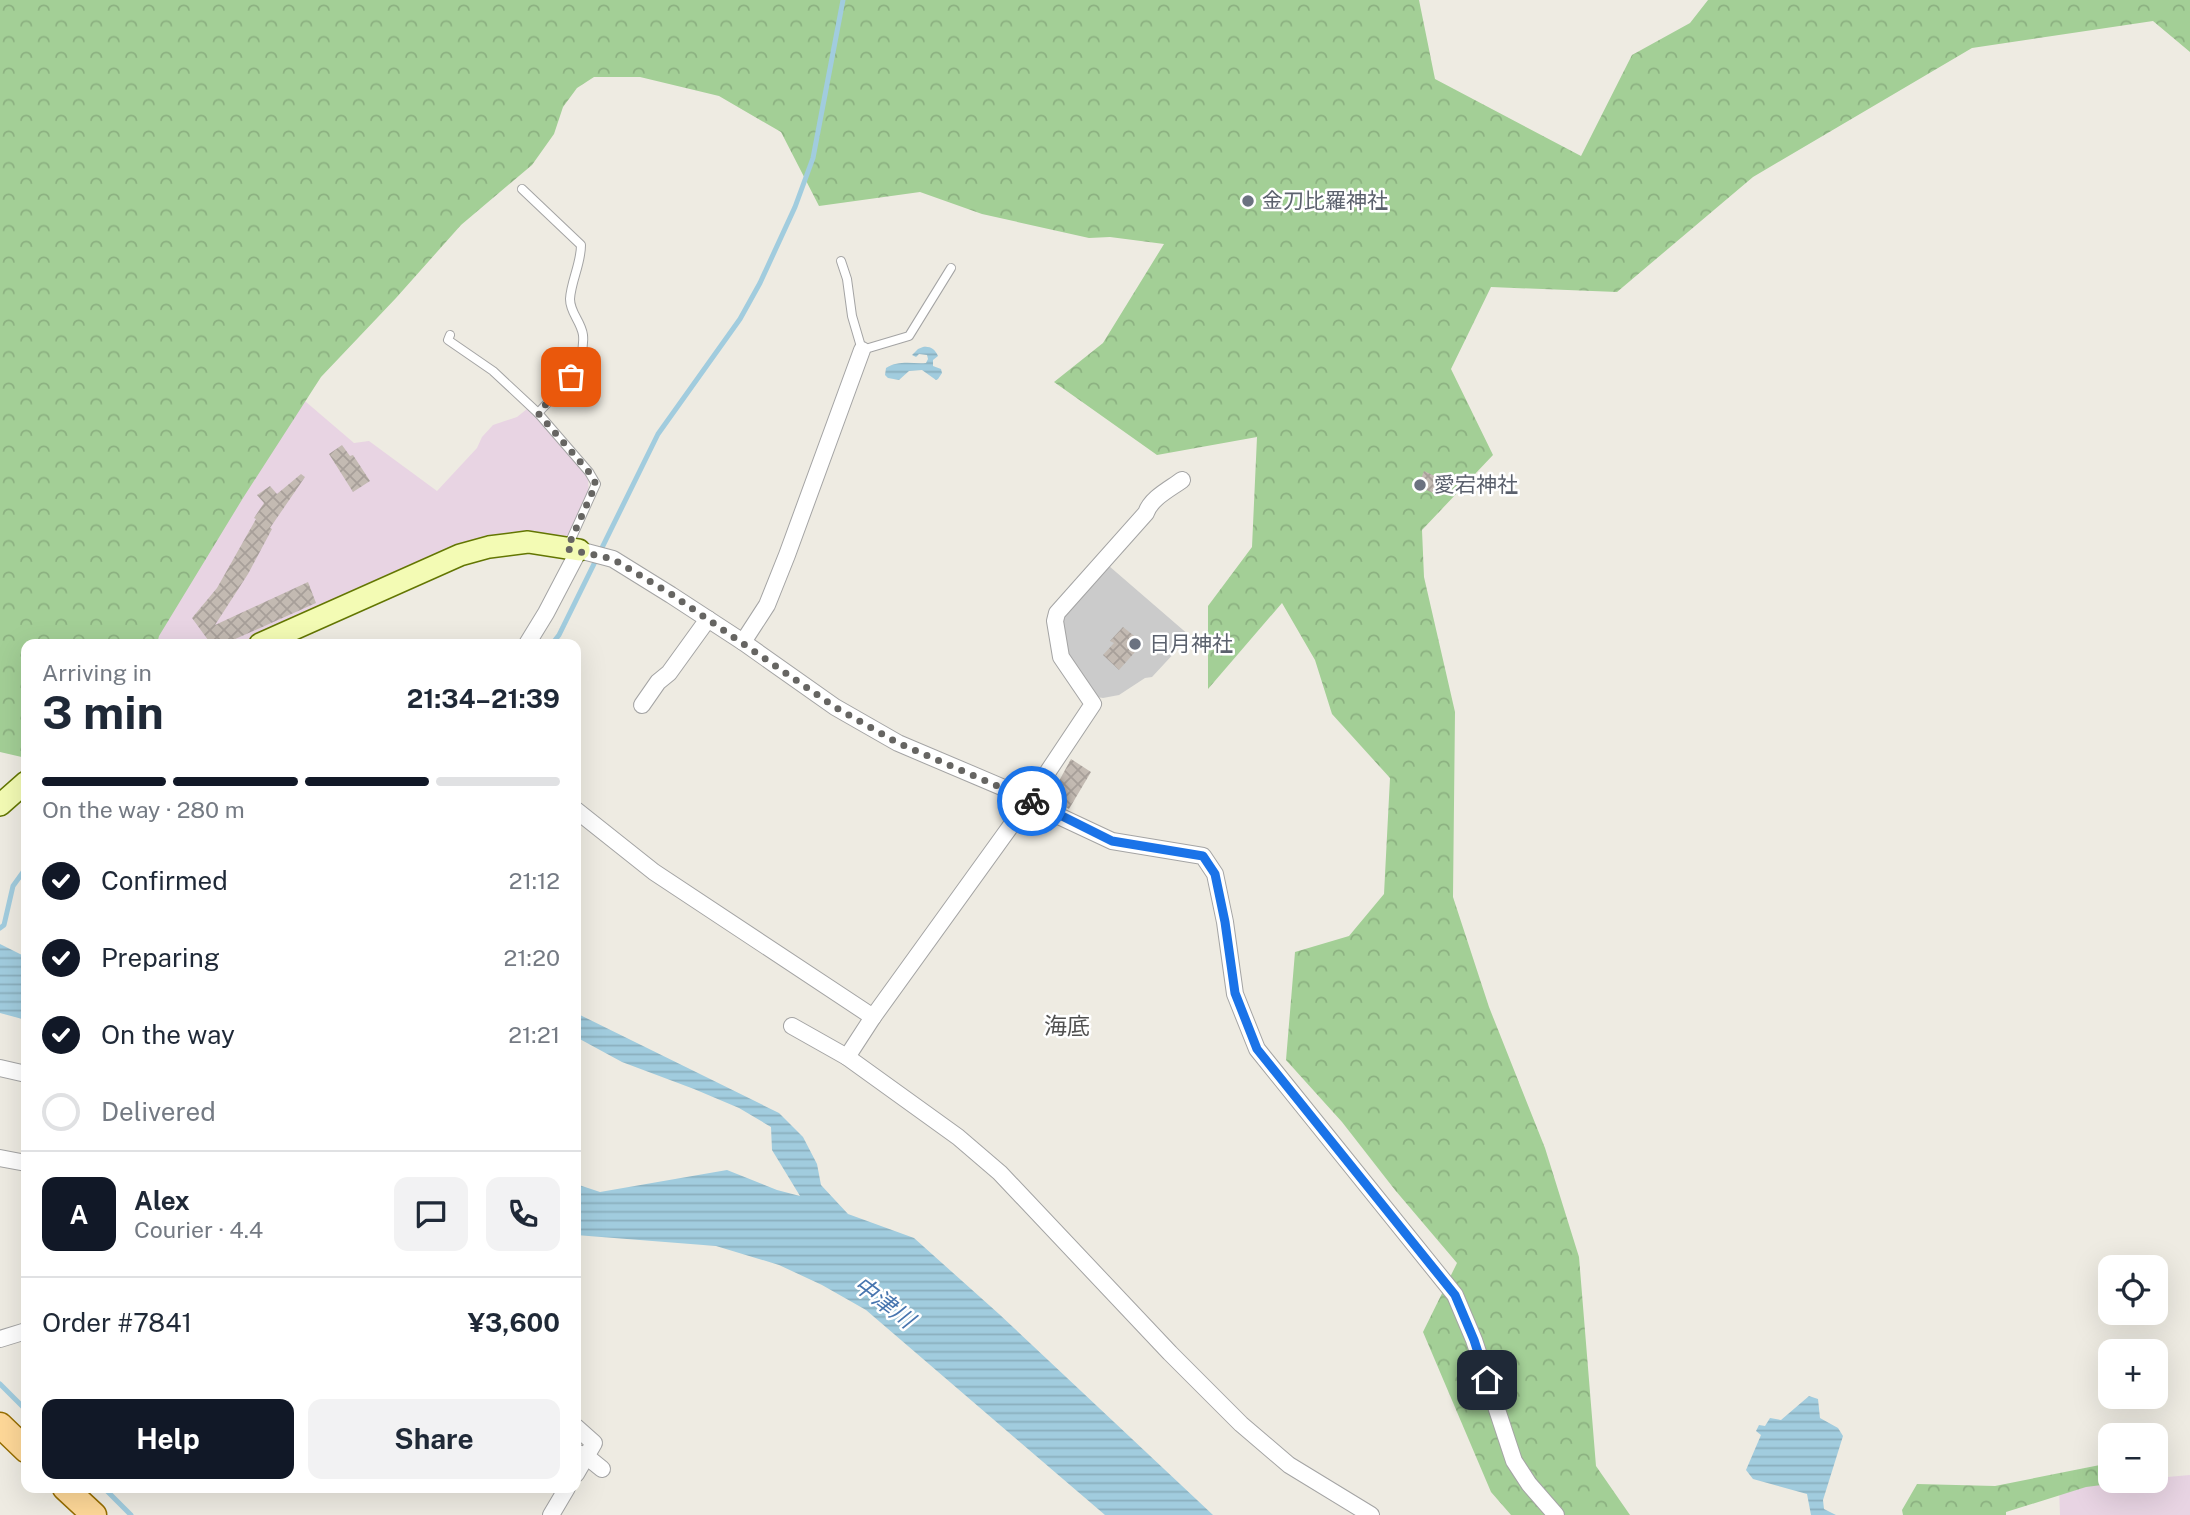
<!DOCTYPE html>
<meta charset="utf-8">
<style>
body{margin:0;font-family:"Public Sans","Noto Sans JP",sans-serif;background:#f2f2f3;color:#1f2937;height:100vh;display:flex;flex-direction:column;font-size:26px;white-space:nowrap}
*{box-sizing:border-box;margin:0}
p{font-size:23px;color:#747a83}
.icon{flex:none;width:38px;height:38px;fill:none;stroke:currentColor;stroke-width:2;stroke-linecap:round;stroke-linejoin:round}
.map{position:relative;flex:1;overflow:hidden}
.details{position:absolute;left:21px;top:639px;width:560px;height:854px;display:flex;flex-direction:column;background:#fff;border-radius:14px;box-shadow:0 7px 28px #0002}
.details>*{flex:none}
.tools{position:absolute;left:2098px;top:1255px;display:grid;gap:14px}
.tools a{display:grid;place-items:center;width:70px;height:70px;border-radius:14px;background:#fff;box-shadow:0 7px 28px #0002;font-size:35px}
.pin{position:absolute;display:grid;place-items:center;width:60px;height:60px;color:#fff;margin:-30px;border-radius:14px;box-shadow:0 4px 10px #0006}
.courier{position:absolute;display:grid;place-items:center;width:70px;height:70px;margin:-35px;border:5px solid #1a73e8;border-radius:50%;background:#fff;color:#222;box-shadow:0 2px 9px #0007}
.overview em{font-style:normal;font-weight:700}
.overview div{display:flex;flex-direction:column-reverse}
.overview{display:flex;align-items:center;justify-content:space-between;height:119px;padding:0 21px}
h1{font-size:46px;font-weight:700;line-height:52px}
.bar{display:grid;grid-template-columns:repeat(4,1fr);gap:10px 7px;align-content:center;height:84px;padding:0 21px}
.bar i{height:9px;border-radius:5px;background:#e0e1e3}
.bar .active{background:#111827}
.bar p{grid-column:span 4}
.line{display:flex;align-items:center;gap:18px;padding:0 21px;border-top:2px solid #e0e1e3}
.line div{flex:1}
.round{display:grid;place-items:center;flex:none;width:74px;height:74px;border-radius:14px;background:#f2f2f3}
ol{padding:0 21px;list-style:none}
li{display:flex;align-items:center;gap:21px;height:77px}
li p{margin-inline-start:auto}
li .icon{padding:7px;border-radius:50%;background:#111827;color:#fff;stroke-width:4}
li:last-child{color:#747a83}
li i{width:38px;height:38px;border:4px solid #e0e1e3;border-radius:50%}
.button{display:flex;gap:14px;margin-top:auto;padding:14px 21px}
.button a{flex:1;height:80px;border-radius:14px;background:#111827;color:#fff;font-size:28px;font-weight:700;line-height:80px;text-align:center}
.button a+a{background:#f2f2f3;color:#1f2937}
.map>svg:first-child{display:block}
.industrial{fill:#e8d4e3}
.religious{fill:#cbcbcb}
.forest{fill:url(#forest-crowns)}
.water{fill:url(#water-rules)}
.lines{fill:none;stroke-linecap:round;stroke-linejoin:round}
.stream{stroke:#a1ccde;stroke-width:5}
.building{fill:url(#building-cross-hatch)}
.lane-casing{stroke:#a4a4a4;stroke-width:10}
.street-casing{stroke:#a4a4a4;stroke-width:18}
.secondary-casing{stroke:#637602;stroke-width:24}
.primary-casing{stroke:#966d00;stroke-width:27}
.lane{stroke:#fff;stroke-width:8}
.street{stroke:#fff;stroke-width:16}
.secondary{stroke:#f3fbb4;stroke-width:21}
.primary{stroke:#fed898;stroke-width:24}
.done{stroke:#666562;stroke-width:7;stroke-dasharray:0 12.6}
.route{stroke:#1a73e8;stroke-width:9}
.worship-dot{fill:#6b7280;stroke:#fff;stroke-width:2.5}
.labels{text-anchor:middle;stroke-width:5;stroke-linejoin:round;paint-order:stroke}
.worship-label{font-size:21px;fill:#5b616d;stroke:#fff;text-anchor:start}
.neighbourhood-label{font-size:23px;fill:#505050;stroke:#fff}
.water-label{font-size:23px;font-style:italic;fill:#4775af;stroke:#fff}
</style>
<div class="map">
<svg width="2190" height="1515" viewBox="0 0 2190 1515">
<defs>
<pattern id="forest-crowns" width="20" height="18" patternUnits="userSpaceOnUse" patternTransform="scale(1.75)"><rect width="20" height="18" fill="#a3cf96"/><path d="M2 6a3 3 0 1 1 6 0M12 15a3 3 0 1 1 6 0" fill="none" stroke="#8cb181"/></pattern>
<pattern id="water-rules" width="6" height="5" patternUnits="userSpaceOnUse" patternTransform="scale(1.75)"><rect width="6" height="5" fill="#a1ccde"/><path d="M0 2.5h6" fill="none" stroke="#8aafbe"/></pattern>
<pattern id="building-cross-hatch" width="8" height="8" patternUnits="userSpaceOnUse" patternTransform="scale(1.75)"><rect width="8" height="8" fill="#c3bab2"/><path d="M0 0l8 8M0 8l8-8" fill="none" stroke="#a79f99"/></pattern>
</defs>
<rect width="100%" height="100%" fill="#eeebe2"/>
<g class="industrial">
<polygon points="285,384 354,443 369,441 437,491 477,448 482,437 493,425 517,417 527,409 547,428 588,478 589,495 568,537 566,539 537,536 256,636 239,644 118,644"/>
<polygon points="2190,1475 2190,1515 2060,1515 2059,1488 2133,1481 2156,1480 2156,1478"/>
</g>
<polygon class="religious" points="1109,566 1190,636 1152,677 1145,678 1119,695 1103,698 1097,697 1064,656 1059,616"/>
<g class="forest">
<polygon points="0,0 1419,0 1435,79 1581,156 1632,55 1690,23 1708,0 2190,0 2190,52 2153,21 1972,48 1753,177 1617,292 1491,287 1451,369 1493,455 1422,530 1424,577 1455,712 1453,897 1489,1007 1545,1148 1579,1257 1596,1466 1630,1515 1511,1515 1491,1492 1423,1332 1457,1263 1395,1190 1342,1122 1286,1060 1295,952 1349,936 1384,894 1390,778 1332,714 1315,660 1282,603 1208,689 1208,606 1252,547 1257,437 1157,455 1054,382 1103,343 1164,244 1110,237 1089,238 982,214 920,192 819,206 781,132 719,96 640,77 594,77 577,88 563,107 554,134 532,165 461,225 396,298 321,377 243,498 159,636 157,644 26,644 26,758 0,752"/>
<polygon points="2110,1463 2110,1480 2133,1481 2086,1487 2006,1512 2006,1515 1903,1515 1902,1510 1917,1484 1995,1486"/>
</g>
<g class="water">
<path d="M923 347C930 346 935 349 938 356L933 360V366L941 369 942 373 938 379 936 380 922 370 909 371 899 380 888 378 885 375 886 368C899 360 912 364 926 363L928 359 927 355 919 354 916 357 912 355 918 349Z"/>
<polygon points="0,944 26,957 26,1020 0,1013"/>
<polygon points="576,1013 779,1113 803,1137 817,1164 821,1185 848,1214 914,1238 999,1314 1213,1515 1105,1515 866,1310 822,1285 779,1265 716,1246 576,1235 576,1184 600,1192 727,1170 777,1190 800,1196 772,1150 771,1127 739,1108 694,1089 622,1062 576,1037"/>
<polygon points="1809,1396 1818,1399 1820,1418 1838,1428 1843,1436 1823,1500 1824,1509 1836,1515 1811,1515 1807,1494 1753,1479 1746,1470 1761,1435 1756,1431 1759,1425 1765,1426 1770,1418 1781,1420"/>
</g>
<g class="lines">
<g class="stream">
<polyline points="552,644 559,635 658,434 740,319 760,283 795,207 813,158 843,0"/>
<polyline points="0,928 4,925 13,886 26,868"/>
<polyline points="0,1384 26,1410"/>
<polyline points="104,1488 131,1515"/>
</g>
</g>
<g class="building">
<polygon points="342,445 350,456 353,455 370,481 353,492 329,454"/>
<polygon points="1424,471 1439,478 1433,493 1418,486"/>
<polygon points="301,474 305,477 270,528 272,529 248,574 215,625 308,582 316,603 224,644 211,644 192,618 217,588 256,519 254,518 264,503 257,495 270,486 277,494"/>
<polygon points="1123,627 1143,643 1119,670 1103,655 1114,643 1110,641"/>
<polygon points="1071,759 1091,772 1069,809 1045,795 1056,779 1059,781"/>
</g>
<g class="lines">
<defs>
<g id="lane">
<path d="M522 189 581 245C581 264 571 281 570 299 570 313 581 321 583 335 586 368 558 391 538 413L589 472 596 484 568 546"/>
<polyline points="841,261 847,279 852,316 862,350 909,336 951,268"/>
<polyline points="450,335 448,340 493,371 538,413"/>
</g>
<g id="street">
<polyline points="743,642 767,605 787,555 862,350"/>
<polyline points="527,644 546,613 579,550 613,559 671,595 743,642 835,707 898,743 1030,799 1048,811 1112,841 1203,856 1215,874 1225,922 1235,994 1257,1049 1455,1295 1474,1340 1514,1461 1529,1484 1556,1515"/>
<polyline points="642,705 658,682 669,673 708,619"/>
<polyline points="576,810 654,872 873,1017"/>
<polyline points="792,1026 847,1057 958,1137 1000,1173 1170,1353 1241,1424 1289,1465 1371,1515"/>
<path d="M847 1057 873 1017 1023 809 1093 704 1061 657 1055 621 1057 613 1146 513C1151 498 1170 489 1182 480"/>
<polyline points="0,1068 26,1074"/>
<polyline points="0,1158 26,1163"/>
<polyline points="0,1339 26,1331"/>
<polyline points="576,1427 594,1443 576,1474"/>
<polyline points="578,1453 586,1456 602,1469"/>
<polyline points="551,1515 567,1488"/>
</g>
<g id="secondary">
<polyline points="260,644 460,555 489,547 528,542 579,550"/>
<polyline points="0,805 26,782"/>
</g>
<g id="primary">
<polyline points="0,1425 26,1450"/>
<polyline points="65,1488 94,1515"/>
</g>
</defs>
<use href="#lane" class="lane-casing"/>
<use href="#street" class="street-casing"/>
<use href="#secondary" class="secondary-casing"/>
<use href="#primary" class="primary-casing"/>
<use href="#lane" class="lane"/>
<use href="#street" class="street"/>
<use href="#secondary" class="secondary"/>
<use href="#primary" class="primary"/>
</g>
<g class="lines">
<polyline class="done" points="571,377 538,413 589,472 596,484 567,549 613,559 671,594 835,707 898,743 1032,801"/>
<polyline class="route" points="1032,801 1112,841 1203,856 1215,874 1225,922 1235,993 1257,1049 1455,1295 1474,1340 1487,1380"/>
</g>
<g class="worship-dot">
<circle cx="1248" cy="201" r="7"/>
<circle cx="1420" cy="485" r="7"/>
<circle cx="1135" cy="644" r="7"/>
</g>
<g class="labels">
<g class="worship-label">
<text x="1262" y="208">金刀比羅神社</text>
<text x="1434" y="492">愛宕神社</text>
<text x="1149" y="651">日月神社</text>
</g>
<g class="neighbourhood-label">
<text x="1067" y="1034">海底</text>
</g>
<g class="water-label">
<text transform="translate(884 1302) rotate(37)" y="8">中津川</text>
</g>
</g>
</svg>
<div class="tools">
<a><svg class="icon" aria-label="locate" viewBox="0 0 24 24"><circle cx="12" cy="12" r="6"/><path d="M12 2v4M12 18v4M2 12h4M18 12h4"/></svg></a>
<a>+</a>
<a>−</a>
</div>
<div class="pin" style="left:571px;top:377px;background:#ea580c"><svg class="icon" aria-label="bag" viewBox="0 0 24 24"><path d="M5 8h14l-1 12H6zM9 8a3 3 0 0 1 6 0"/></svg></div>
<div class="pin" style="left:1487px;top:1380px;background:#1f2937"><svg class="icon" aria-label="home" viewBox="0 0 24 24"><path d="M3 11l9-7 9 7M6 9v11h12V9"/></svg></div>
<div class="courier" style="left:1032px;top:801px"><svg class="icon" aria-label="bike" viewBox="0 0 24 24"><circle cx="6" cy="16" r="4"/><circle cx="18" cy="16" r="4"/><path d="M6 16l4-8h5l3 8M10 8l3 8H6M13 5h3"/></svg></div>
<section class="details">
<div class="overview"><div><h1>3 min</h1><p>Arriving in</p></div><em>21:34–21:39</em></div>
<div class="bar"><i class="active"></i><i class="active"></i><i class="active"></i><i></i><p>On the way · 280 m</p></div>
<ol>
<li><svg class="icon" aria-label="check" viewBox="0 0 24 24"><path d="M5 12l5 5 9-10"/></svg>Confirmed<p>21:12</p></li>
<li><svg class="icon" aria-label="check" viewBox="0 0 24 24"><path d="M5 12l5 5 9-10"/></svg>Preparing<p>21:20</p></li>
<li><svg class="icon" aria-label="check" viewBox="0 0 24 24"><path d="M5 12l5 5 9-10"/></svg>On the way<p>21:21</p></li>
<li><i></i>Delivered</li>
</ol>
<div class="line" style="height:126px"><b class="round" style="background:#111827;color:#fff">A</b><div><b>Alex</b><p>Courier · 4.4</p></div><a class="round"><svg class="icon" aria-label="chat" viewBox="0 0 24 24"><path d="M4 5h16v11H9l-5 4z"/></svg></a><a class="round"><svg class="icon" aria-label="phone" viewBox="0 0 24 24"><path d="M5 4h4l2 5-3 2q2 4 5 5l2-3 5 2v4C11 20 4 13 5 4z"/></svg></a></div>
<div class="line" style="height:91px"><div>Order #7841</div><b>¥3,600</b></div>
<div class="button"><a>Help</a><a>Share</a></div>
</section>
</div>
